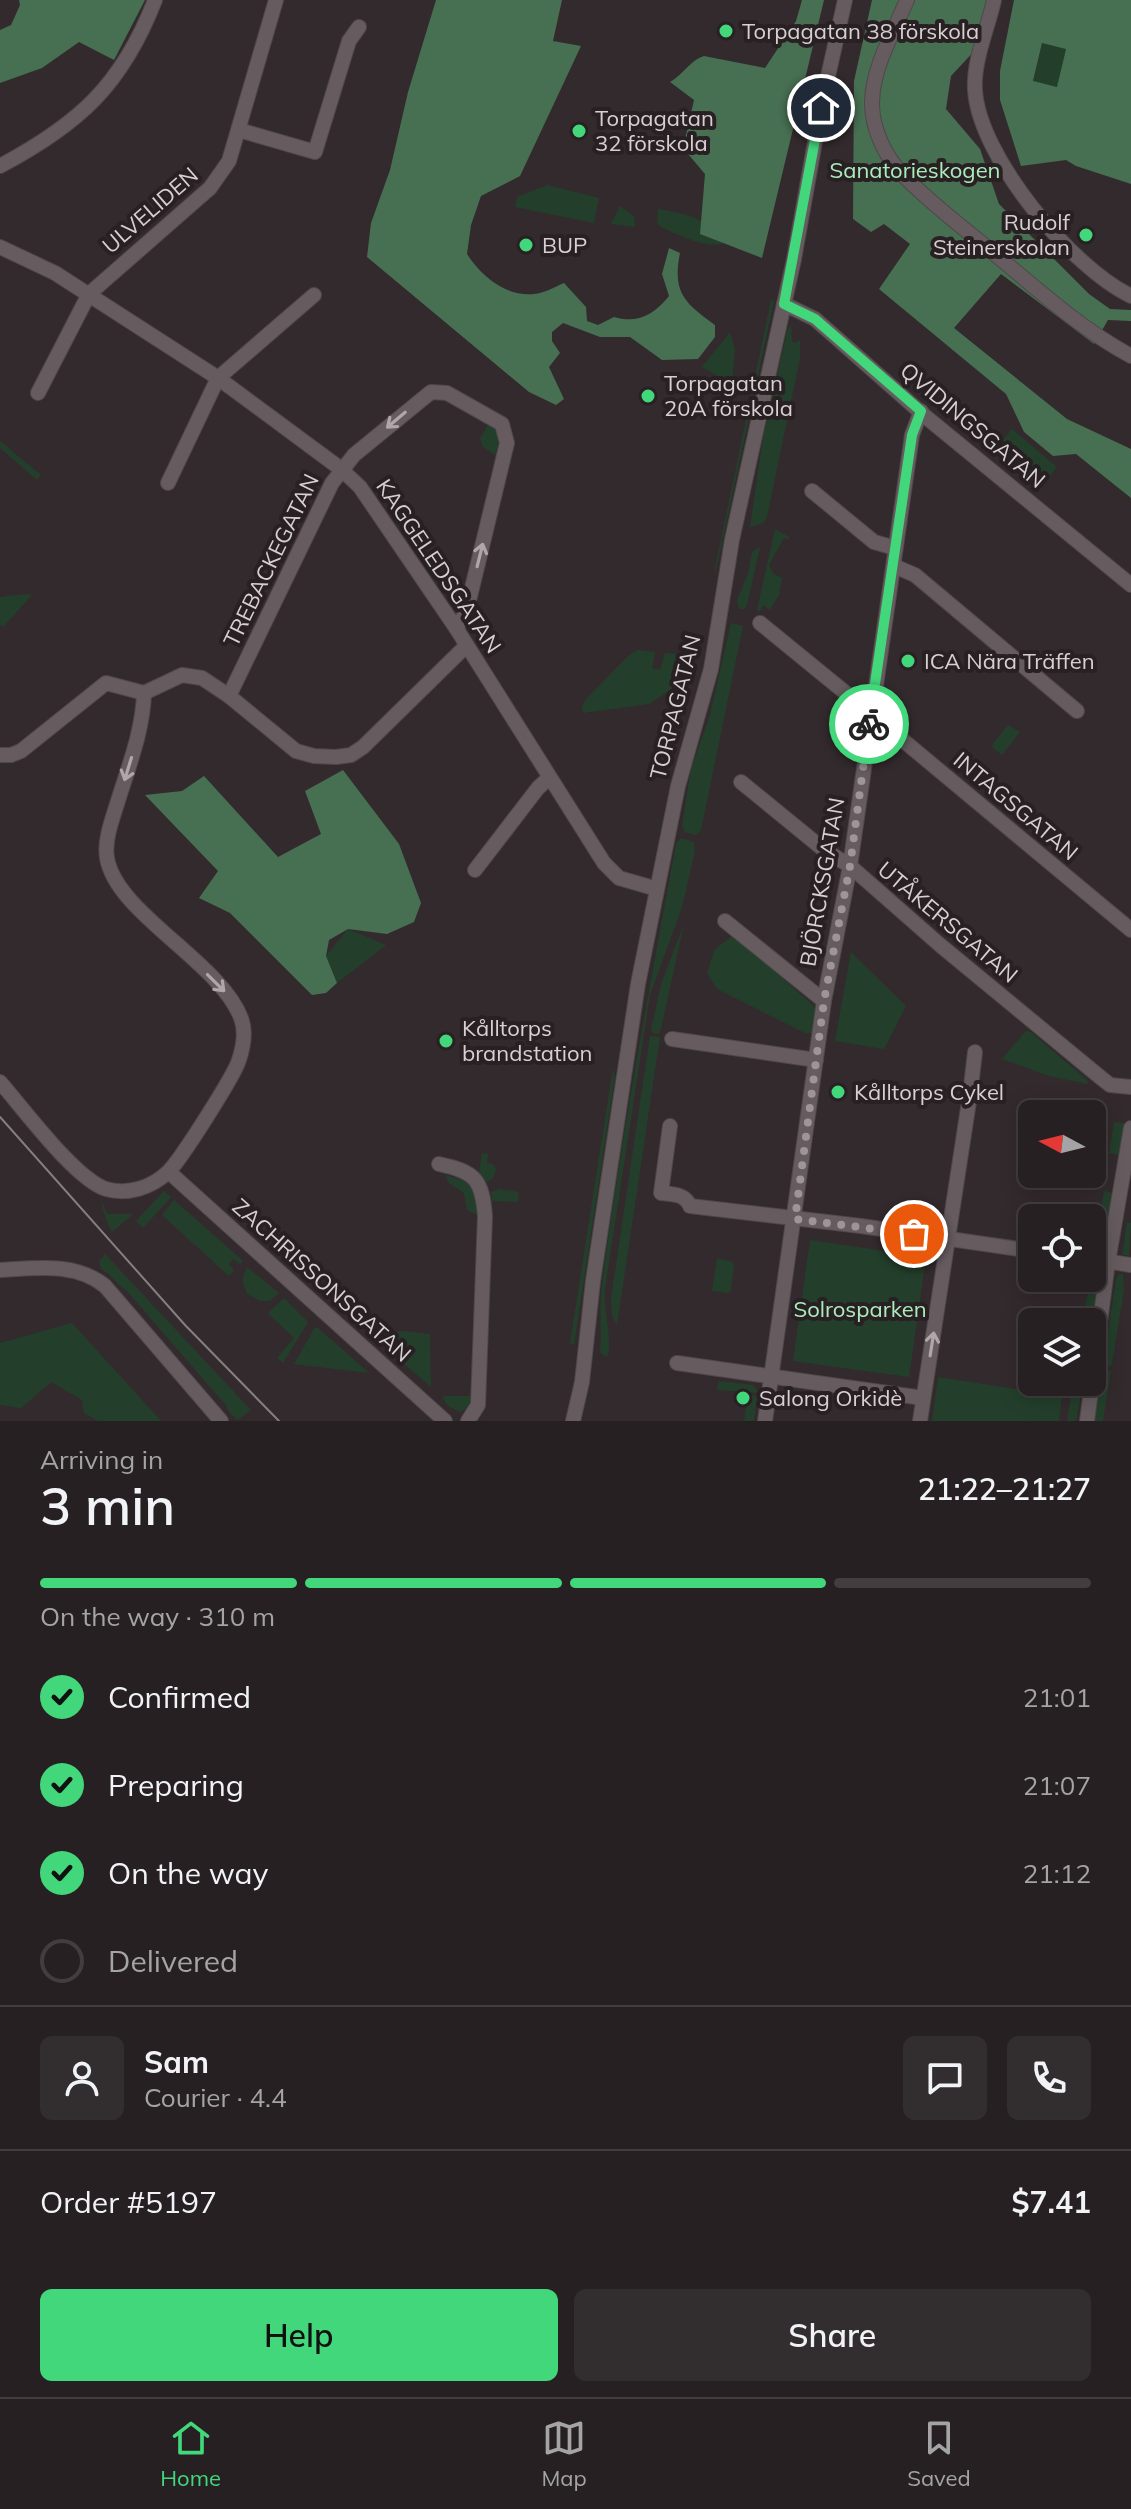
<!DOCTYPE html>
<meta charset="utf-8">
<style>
body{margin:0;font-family:Mulish,sans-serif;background:#322d2f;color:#f1f3f6;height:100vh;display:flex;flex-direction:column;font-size:30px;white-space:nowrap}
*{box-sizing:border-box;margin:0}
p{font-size:26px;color:#a4a3a5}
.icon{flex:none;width:44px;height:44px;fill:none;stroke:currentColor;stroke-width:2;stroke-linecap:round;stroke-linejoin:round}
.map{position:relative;height:1421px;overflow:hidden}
.side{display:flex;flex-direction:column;background:#262022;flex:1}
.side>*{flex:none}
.needle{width:52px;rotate:277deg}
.fabs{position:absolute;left:1018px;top:1100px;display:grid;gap:16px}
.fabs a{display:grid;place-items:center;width:88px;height:88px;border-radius:12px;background:#262022;box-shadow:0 4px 20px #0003,0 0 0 2px #423e40;font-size:40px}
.pin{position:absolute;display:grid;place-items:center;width:68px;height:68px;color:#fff;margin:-34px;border:4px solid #fff;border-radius:50%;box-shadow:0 2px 8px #0007}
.courier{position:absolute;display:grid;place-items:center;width:80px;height:80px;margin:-40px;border:6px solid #42d77b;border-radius:50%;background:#fff;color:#222;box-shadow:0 2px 10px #0007}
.summary em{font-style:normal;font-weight:600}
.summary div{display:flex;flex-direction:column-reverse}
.summary{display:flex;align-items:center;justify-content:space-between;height:136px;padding:0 40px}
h1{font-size:52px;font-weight:600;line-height:60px}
.bar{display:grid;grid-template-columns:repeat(4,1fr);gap:12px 8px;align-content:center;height:96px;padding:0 40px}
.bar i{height:10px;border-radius:6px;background:#423e40}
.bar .on{background:#42d77b}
.bar p{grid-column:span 4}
.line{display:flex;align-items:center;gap:20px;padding:0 40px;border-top:2px solid #423e40}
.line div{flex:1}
.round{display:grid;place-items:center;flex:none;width:84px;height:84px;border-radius:12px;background:#322d2f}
ol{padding:0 40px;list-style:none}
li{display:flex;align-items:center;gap:24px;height:88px}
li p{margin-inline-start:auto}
li .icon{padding:8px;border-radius:50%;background:#42d77b;color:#111;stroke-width:4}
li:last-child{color:#a4a3a5}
li i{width:44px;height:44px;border:4px solid #423e40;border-radius:50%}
.action{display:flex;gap:16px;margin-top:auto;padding:16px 40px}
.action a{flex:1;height:92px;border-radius:12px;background:#42d77b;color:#111;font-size:32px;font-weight:600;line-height:92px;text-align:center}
.action a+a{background:#322d2f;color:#f1f3f6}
.dock{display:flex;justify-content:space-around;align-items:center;height:112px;border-top:2px solid #423e40;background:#262022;font-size:22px;color:#a4a3a5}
.dock a{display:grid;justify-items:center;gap:4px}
.dock .on{color:#42d77b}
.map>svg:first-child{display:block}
.green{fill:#233f2b}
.forest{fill:#476f52;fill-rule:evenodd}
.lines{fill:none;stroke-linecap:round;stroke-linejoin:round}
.minor-casing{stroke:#4f484a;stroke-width:16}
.minor{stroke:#665c5f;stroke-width:14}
.tram{stroke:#867f82;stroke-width:2}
.oneway{stroke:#afa7aa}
.done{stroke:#9d9698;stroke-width:8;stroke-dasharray:0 14.4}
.route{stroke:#42d77b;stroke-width:10}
.poi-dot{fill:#42d77b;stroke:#292023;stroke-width:3}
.labels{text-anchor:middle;stroke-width:8;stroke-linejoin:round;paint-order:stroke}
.poi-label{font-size:22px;fill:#d6d0d2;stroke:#292023;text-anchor:start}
.park-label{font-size:22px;fill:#aaedbb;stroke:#292023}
.street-label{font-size:22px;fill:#d6d0d2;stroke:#292023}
</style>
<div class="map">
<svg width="1131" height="1421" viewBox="0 0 1131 1421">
<rect width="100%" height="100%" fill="#332a2d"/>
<g class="green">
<polygon points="1042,43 1066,49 1058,87 1033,82"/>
<polygon points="548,185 599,198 594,223 515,207 517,197"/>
<polygon points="620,206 634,216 635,227 611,224"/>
<path d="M658 209C685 214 709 217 723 244 705 248 678 235 661 227L657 222Z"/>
<polygon points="771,300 774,301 716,571 714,573"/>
<polygon points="791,324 792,341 795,343 800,340 800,358 767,517 763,523 750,527 763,438 787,332"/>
<polygon points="730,332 735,349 732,384 702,367"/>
<polygon points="489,423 494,426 499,438 496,455 483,447 480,438"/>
<polygon points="1012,429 1057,467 1039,490 994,451"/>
<polygon points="0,441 41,475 37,480 0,448"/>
<polygon points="775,529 789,537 789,540 784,538 769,565 773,573 782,578 779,595 770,610 764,605 759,612 757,610"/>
<polygon points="760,547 747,605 744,609 739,609 737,600 748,574 752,552"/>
<polygon points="26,594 32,595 3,627 0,625 0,597"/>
<polygon points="731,623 743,626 701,830 695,835 685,832 682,825 691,769 710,715"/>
<polygon points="638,650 655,652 652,668 660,670 665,653 679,654 672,689 649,704 583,713 582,707 586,699 629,655"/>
<polygon points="1008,725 1020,732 1002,755 992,747 993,744"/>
<path d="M681 838 694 842 695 851 682 907 650 995 605 1288C603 1315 612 1329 608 1356H605L600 1352C602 1329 599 1307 602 1285 621 1137 649 991 676 844Z"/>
<polygon points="684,924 660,1033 654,1034 651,1030 661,984"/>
<polygon points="348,929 386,945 337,983 326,956"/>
<polygon points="734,935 816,1008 813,1033 805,1033 717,989 707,973 715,949"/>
<polygon points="851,952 906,1006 884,1049 835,1041"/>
<polygon points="1026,1031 1031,1032 1087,1080 1088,1084 1049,1076 1002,1059"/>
<polygon points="650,1036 660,1037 617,1325 612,1316 611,1298"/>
<polygon points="613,1068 615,1076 574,1345 570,1343"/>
<polygon points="1114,1122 1125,1123 1120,1155 1109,1153"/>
<polygon points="482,1153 488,1154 487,1162 494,1165 496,1170 493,1178 487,1182 479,1173"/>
<polygon points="445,1175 467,1181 478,1199 480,1216 467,1210 464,1193 449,1183"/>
<polygon points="499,1189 519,1192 518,1202 492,1201 491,1192"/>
<polygon points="164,1191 171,1197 143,1228 136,1221"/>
<polygon points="1104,1191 1110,1192 1113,1198 1103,1248 1098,1251 1094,1249"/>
<path d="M100 1198 107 1214H133L112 1232C107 1224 102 1207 100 1198Z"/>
<polygon points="174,1200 243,1261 240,1264 233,1259 229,1264 234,1270 229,1276 162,1215"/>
<polygon points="1127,1223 1131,1223 1129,1256 1122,1254"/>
<polygon points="810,1240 926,1257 909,1377 793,1361"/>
<path d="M105 1254 251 1410 238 1420 230 1413 225 1404 126 1290C115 1284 112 1274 101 1269L99 1261Z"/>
<polygon points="717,1259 731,1261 734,1264 731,1290 728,1293 712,1291"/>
<polygon points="247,1267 279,1293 270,1301 260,1301 247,1294 242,1280"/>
<polygon points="1092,1271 1099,1271 1092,1326 1092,1322 1082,1322"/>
<polygon points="1123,1274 1124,1289 1112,1364 1110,1367 1103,1366 1116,1279 1118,1275"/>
<polygon points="284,1298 308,1322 283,1363 277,1358 294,1338 268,1313"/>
<polygon points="72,1323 161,1421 98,1421 84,1413 82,1400 51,1382 21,1408 0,1405 0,1343"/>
<polygon points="315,1327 318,1328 369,1373 294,1364"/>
<polygon points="400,1331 430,1334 431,1387 371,1335"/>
<polygon points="1102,1370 1111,1371 1103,1421 1094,1421"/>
<polygon points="938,1377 1062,1396 1059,1421 932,1421"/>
<polygon points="719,1381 753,1385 759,1393 717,1390"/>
<polygon points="1073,1382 1083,1382 1076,1421 1067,1421"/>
<polygon points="748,1395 757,1396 754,1421 744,1421"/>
<polygon points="442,1396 472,1396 468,1408 459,1412 447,1405"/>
</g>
<g class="forest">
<polygon points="19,0 145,0 114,60 79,42 42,68 0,83 0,30 11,25 20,5"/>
<path d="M436 0H562L553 41 581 46 520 176 481 196 471 225 467 254C481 276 506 297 534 294 544 293 555 287 564 283L586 307 587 321 598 325 614 317C637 324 654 315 669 296L662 274 669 248 680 253C672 293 685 303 715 325V337L698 359 662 360 630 337H600L563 323 552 332V341L560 353 549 367 564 399 556 405 529 392 367 257 371 223 390 170 408 92Z"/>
<path d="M802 0H824L762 258 700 234 705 174 683 148 694 100 670 82C683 75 690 60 704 56L765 68 796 21Z"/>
<polygon points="872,0 987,0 979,46 951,76 946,109 980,149 999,204 1089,294 1110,309 1131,310 1131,321 1108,320 1094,344 1001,274 954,328 1067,419 1131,449 1131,498 1076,454 1053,456 1024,432 1006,394 879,289 910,244 884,224 871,232 853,219 854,81"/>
<path d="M1014 0H1131V184L1076 166 1066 160 1021 166 1000 100V71ZM1042 43 1066 49 1057 87 1033 81Z"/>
<polygon points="343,770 399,844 421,903 414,922 387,934 348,929 329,940 326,956 337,983 326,993 312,995 230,913 199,898 218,871 145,795 182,791 204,776 278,857 321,834 305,791"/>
</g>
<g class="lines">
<defs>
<g id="minor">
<path d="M907 0C894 31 872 68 872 103 872 129 885 156 902 174 929 202 961 226 990 250 1035 287 1079 328 1131 356"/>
<path d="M994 0C988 28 973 61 975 90 979 157 1072 268 1131 296"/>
<polyline points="239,130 315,152 349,41 359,27"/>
<path d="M0 166C79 124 122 85 155 0"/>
<polyline points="0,247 55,273 218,378 341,469 360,487 456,628 604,863 619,878 657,889"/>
<polyline points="784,304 815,319 926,417 1131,585"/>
<polyline points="38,393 89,294 210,188 229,161 276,0"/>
<polyline points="168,483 218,378 314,295"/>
<polyline points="812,491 874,542 895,548"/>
<polyline points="894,566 915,575 1077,711"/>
<polyline points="760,623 847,694 859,699 873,701"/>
<polyline points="144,693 182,675 202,678 229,696 296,751 314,756 336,757 351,755 363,747 466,646"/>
<polyline points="229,696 332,483 354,455 431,392 447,393 502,424 507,443 466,613 456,628"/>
<polyline points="870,722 887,727 1131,930"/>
<polyline points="0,755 11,755 21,751 106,683 144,693"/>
<polyline points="741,782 823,849 850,866 940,945 1100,1077 1110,1085 1131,1087"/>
<polyline points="475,870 538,788 549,778"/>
<polyline points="725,921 824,1001"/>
<polyline points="672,1039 816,1060"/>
<path d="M0 1082C23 1108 75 1179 106 1189 128 1195 151 1188 168 1172 180 1161 234 1076 239 1060 243 1048 246 1031 241 1018 220 962 116 913 107 858 104 841 112 820 117 804 128 768 143 731 144 693"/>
<path d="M670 1126 661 1193C673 1194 685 1194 690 1206L861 1226 1032 1251"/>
<path d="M439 1164C476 1172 482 1180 485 1216L478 1405 468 1421"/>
<polyline points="169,1172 445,1421"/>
<polyline points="1092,1259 1131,1265"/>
<path d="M0 1270C35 1268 76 1262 105 1286L221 1421"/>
<polyline points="677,1363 923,1398"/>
<polyline points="573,1421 582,1382 593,1281 638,984 678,786 711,669 732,540 794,259 821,108 845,0"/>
<polyline points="765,1421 824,1001 850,866 912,435 921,411"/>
<polyline points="920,1421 970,1095 975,1052"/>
<polyline points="1087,1421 1108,1262 1131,1128"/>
</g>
</defs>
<use href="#minor" class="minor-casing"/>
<use href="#minor" class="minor"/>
<polyline class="tram" points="0,1117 185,1325 279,1421"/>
</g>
<defs><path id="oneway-shaft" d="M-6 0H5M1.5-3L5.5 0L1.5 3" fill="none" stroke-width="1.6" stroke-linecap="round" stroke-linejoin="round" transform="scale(2)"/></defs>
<g class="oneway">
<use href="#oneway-shaft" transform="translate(396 420) rotate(140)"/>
<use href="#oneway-shaft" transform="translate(480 555) rotate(-76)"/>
<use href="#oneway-shaft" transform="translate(128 769) rotate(107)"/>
<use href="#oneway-shaft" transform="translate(216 983) rotate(45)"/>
<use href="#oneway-shaft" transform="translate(932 1344) rotate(-81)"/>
</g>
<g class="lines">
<polyline class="done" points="869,724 850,866 824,1001 795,1219 914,1234"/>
<polyline class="route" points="821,108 784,304 815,319 921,411 912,435 908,462 869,724"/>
</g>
<g class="poi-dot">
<circle cx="726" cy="31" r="8"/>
<circle cx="579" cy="131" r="8"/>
<circle cx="1086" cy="235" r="8"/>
<circle cx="526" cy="245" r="8"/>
<circle cx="648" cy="396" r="8"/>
<circle cx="908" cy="661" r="8"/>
<circle cx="446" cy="1041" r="8"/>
<circle cx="838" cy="1092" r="8"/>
<circle cx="743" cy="1398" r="8"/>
</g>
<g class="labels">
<g class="poi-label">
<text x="742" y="39">Torpagatan 38 förskola</text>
<text x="595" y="126">Torpagatan<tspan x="595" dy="25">32 förskola</tspan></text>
<text x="1070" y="230" text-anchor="end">Rudolf<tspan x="1070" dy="25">Steinerskolan</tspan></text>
<text x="542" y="253">BUP</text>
<text x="664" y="391">Torpagatan<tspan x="664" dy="25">20A förskola</tspan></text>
<text x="924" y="669">ICA Nära Träffen</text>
<text x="462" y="1036">Kålltorps<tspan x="462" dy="25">brandstation</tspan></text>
<text x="854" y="1100">Kålltorps Cykel</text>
<text x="759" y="1406">Salong Orkidè</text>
</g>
<g class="park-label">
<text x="915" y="178">Sanatorieskogen</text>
<text x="860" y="1317">Solrosparken</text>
</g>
<g class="street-label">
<text transform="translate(150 210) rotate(-41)" y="8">ULVELIDEN</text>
<text transform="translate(973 425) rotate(40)" y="8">QVIDINGSGATAN</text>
<text transform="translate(271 560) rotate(-64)" y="8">TREBACKEGATAN</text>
<text transform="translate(439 566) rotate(56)" y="8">KAGGELEDSGATAN</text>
<text transform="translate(675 707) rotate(-76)" y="8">TORPAGATAN</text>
<text transform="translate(1016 806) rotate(40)" y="8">INTAGSGATAN</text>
<text transform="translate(822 882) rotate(-80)" y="8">BJÖRCKSGATAN</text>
<text transform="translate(948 922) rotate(40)" y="8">UTÅKERSGATAN</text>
<text transform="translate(322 1280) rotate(42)" y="8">ZACHRISSONSGATAN</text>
</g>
</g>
</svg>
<div class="fabs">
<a><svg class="needle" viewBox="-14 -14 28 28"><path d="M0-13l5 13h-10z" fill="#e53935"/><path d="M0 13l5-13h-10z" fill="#a4a3a5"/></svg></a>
<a><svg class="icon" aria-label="locate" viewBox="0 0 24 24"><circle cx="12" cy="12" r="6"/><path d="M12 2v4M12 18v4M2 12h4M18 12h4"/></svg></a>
<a><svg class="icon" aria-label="layers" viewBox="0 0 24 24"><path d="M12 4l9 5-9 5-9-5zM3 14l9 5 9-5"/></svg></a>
</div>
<div class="pin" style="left:914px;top:1234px;background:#ea580c"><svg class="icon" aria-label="bag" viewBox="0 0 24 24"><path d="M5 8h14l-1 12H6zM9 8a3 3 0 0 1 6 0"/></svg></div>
<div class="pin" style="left:821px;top:108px;background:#1f2937"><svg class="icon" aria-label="home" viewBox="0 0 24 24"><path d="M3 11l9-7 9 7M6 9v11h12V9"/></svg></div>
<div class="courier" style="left:869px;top:724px"><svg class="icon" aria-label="bike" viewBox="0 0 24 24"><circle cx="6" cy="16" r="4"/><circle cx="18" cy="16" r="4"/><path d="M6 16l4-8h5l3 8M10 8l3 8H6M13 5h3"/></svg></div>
</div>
<section class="side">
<div class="summary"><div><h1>3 min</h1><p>Arriving in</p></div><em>21:22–21:27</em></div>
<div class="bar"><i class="on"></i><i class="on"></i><i class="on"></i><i></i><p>On the way · 310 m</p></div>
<ol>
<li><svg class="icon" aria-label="check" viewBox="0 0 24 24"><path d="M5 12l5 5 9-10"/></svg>Confirmed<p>21:01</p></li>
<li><svg class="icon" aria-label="check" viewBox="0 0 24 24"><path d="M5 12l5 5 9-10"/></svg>Preparing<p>21:07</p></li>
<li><svg class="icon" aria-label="check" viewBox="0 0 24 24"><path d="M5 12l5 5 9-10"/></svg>On the way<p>21:12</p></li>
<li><i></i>Delivered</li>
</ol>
<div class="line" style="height:144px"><a class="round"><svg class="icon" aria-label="person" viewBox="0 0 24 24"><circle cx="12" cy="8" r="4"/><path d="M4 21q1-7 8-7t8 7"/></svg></a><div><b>Sam</b><p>Courier · 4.4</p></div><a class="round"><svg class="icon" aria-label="chat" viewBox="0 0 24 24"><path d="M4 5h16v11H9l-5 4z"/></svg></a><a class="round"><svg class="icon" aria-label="phone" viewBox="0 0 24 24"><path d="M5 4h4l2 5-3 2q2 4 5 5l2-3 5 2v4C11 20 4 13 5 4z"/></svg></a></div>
<div class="line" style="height:104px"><div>Order #5197</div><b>$7.41</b></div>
<div class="action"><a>Help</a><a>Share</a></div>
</section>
<nav class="dock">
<a class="on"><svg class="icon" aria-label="home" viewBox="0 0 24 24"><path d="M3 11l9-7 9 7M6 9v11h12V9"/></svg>Home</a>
<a><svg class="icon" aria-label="map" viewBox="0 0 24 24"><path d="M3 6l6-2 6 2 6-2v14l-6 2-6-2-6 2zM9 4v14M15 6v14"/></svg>Map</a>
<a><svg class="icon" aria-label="saved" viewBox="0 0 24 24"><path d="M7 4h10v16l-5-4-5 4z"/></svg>Saved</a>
</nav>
